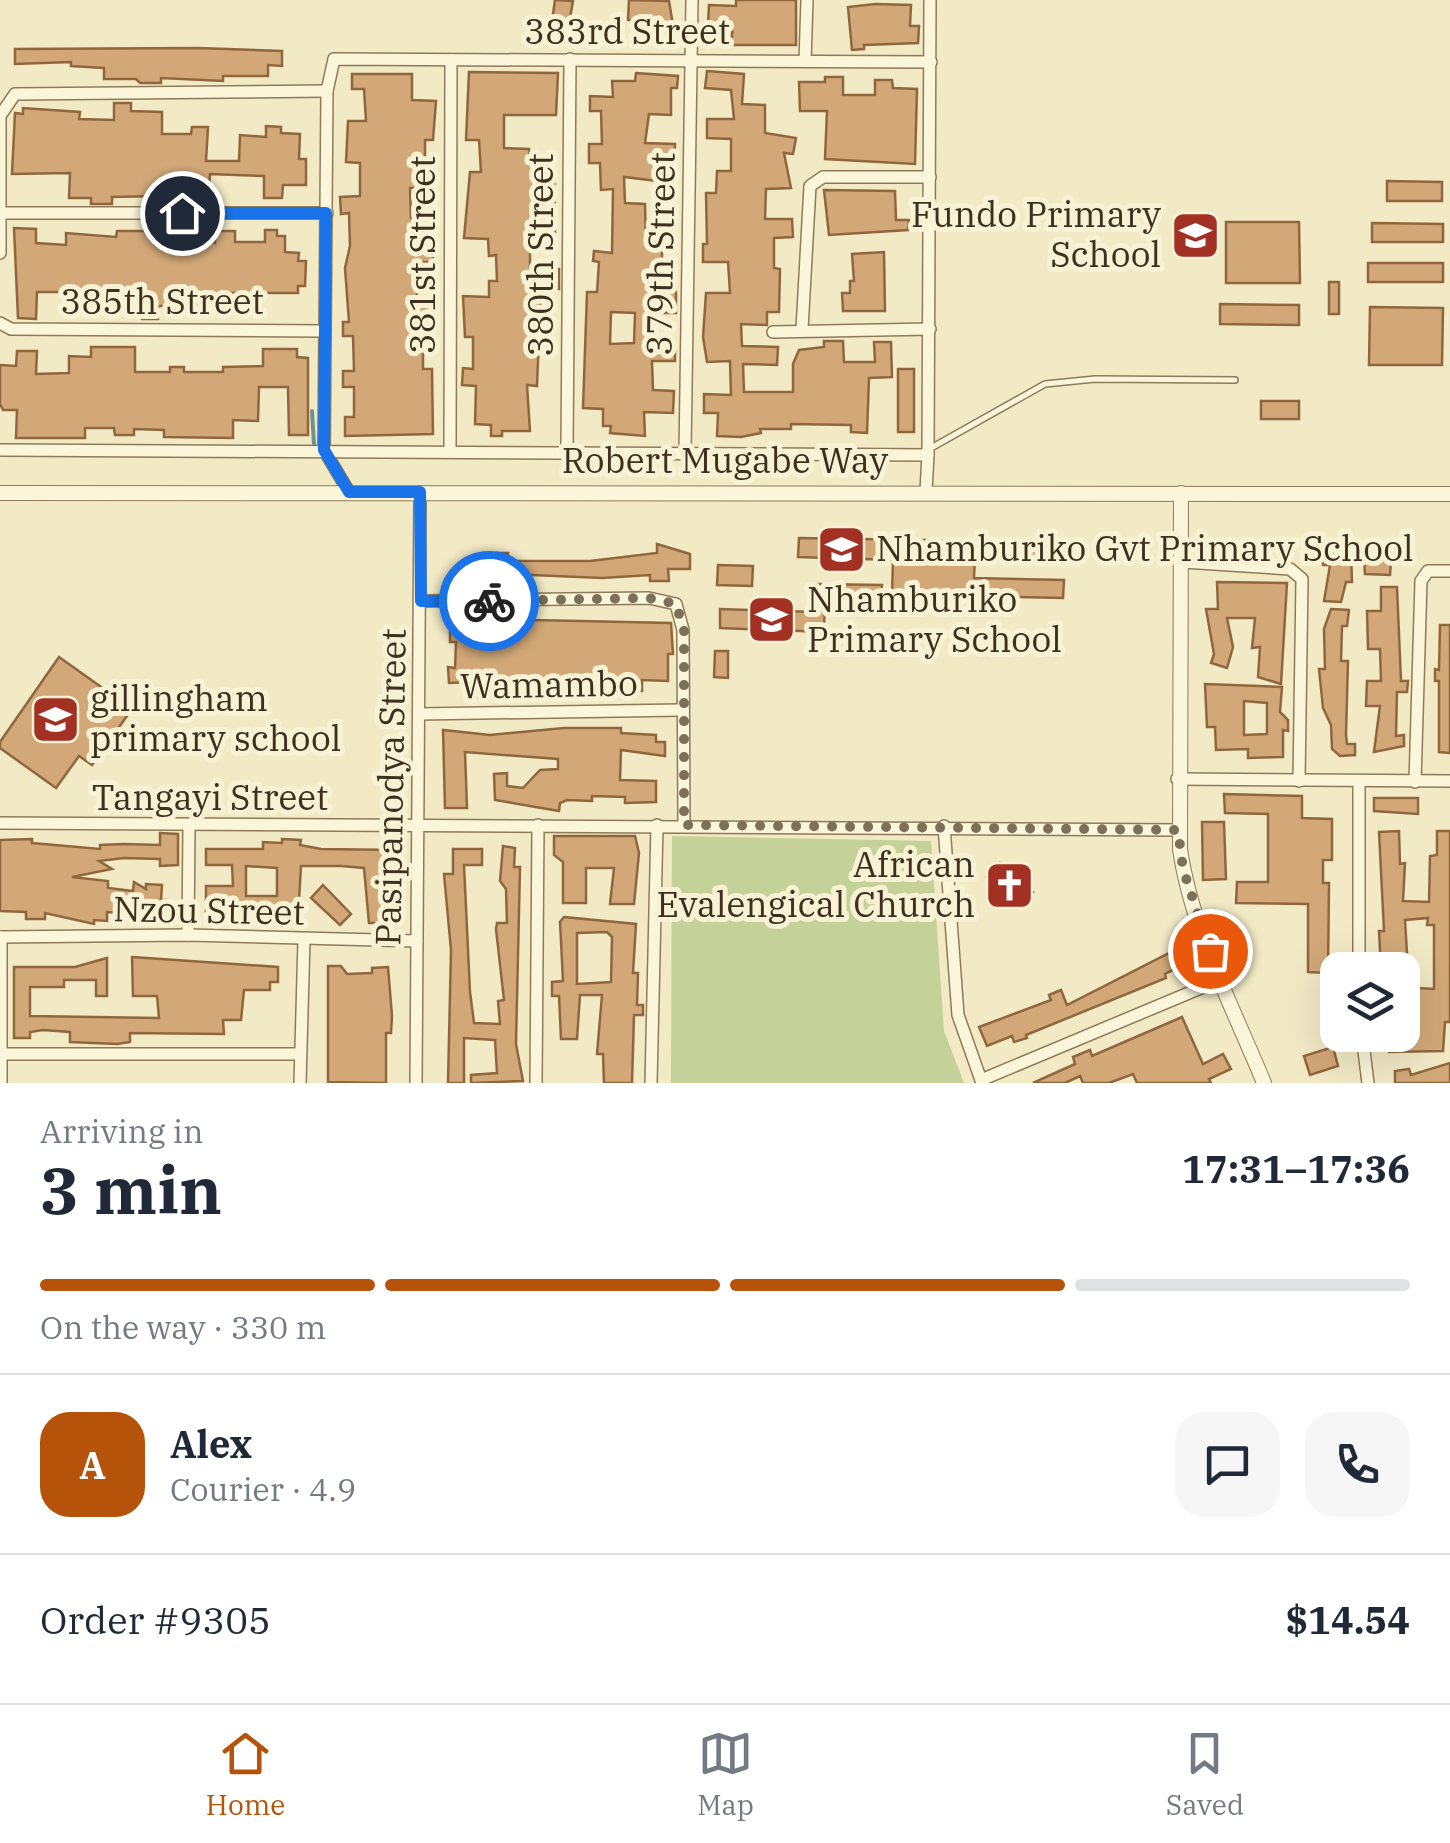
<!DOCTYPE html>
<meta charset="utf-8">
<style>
body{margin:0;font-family:"IBM Plex Serif",serif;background:#f6f6f7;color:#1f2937;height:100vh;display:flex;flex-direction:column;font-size:38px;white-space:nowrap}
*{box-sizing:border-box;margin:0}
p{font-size:32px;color:#747a83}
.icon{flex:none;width:55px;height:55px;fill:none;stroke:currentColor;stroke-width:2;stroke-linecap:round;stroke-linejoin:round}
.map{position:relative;height:1083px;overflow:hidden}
.panel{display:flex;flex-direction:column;background:#fff;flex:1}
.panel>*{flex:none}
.controls{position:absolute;left:1320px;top:952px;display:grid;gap:20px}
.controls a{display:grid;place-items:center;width:100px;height:100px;border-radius:20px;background:#fff;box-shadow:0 10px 40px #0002;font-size:50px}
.pin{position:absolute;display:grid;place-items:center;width:85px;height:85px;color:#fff;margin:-42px;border:5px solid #fff;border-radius:50%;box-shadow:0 2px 10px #0007}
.courier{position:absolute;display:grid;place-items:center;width:100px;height:100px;margin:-50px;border:8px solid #1a73e8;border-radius:50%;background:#fff;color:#222;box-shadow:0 2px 12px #0007}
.head em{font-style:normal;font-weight:700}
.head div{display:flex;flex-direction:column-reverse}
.head{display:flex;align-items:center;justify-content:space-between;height:170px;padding:0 40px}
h1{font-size:65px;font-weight:700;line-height:75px}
.bar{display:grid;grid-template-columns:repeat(4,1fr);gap:15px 10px;align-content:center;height:120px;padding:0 40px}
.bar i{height:12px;border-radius:8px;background:#e0e1e3}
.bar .current{background:#b45309}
.bar p{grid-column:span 4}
.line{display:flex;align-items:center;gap:25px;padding:0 40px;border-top:2px solid #e0e1e3}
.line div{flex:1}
.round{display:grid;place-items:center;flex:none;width:105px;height:105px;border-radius:30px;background:#f6f6f7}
.tab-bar{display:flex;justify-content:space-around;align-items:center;height:140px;border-top:2px solid #e0e1e3;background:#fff;font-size:28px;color:#747a83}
.tab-bar a{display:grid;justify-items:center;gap:5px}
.tab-bar .current{color:#b45309}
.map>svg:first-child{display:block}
.green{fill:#c4d198}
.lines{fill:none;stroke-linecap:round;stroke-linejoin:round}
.stream{stroke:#6d948f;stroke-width:4}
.building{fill:#d2a878;stroke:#90673d;stroke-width:2.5;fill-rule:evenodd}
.service-casing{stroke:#8e7b59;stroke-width:8}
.minor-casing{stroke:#8e7b59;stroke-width:14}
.tertiary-casing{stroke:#8e7b59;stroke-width:16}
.service{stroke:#fbf5d9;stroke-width:5}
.minor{stroke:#fbf5d9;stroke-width:11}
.tertiary{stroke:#fbf5d9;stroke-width:14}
.done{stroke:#7c7158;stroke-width:10;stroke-dasharray:0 18}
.route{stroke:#1a73e8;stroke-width:12}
.labels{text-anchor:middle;stroke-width:10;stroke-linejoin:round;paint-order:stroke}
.street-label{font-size:35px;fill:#3d311e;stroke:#f8f2d5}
.poi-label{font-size:35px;fill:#3d311e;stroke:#f8f2d5;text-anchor:start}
</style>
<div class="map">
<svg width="1450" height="1083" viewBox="0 0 1450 1083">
<rect width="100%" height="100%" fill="#f2e9c5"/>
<polygon class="green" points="672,836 931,841 944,1031 964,1083 671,1083"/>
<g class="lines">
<polyline class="stream" points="312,411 314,445"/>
</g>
<g class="building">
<polygon points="555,0 573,1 569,24 552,21"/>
<polygon points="629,0 669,1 676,43 637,43 637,21 628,20"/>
<polygon points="736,0 796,0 796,45 731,45 733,24 708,24 709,5 736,6"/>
<polygon points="875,4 911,5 910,26 919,26 918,43 864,45 864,49 852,50 848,7"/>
<polygon points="198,48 282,51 282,66 268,65 268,76 223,76 223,81 161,78 161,83 140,83 136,79 104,79 104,68 71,66 71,62 15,64 15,49"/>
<polygon points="707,71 744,74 742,104 765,105 765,133 796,138 793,154 784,153 791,188 766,189 765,219 792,219 793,237 774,238 774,268 780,269 779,312 767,312 767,325 741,324 742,346 778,347 777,365 743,364 744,392 793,392 793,364 799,350 824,347 824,341 843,341 844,362 875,362 874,342 891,342 892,377 869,378 867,433 851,432 851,425 791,424 791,429 760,429 761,433 741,437 717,436 718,413 704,413 704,394 731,395 730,361 707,362 703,337 706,293 730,293 728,262 703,262 703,244 707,244 706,193 716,193 717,171 731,171 731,139 707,138 707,119 734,119 731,90 705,88"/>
<polygon points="469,72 558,73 556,115 504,115 504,148 529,149 530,158 535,159 534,172 554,172 555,239 530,238 530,268 559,269 559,289 541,288 537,386 527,385 530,431 502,431 502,436 491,436 491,425 475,424 476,386 462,385 463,368 473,369 473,337 465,337 463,296 489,297 489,281 497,281 496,255 489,256 488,239 464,238 470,172 481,172 479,140 466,140"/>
<path d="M636 73 678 76 677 88H671V115L649 114 645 143 675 144 674 165 660 164 658 181 624 177 625 203 645 204 646 244H662V268H673L676 294V313H648L646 343 668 342V350H675V361H652L653 390 674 391 673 413 644 412 645 436 610 433 611 426H603V409L583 408 587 292H597L599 262 593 261 594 251 612 253 613 189 601 190 600 163H589V144H602L601 111H590V96L613 97 612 81H635ZM611 312 635 313 634 343 610 344Z"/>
<polygon points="352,74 412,74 412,100 436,101 433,140 425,140 425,188 410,188 411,218 433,218 433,262 417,262 417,297 432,297 433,335 423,335 423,369 432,369 433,434 345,436 345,417 354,417 354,387 343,387 343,371 354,371 353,336 343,336 343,322 349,322 345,268 350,246 349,213 341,214 340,197 360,196 360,163 346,162 348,121 366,121 364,89 352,89"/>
<polygon points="825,77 843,77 843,95 875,95 875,80 892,80 893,88 917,89 915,164 825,159 827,111 800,111 799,82 825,82"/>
<polygon points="114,103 131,103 131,111 162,112 162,134 191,134 192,127 208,127 206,161 239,161 240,135 266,137 266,126 281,127 281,133 300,134 299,159 306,159 306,185 283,185 282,198 264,198 264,176 210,174 209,187 161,186 161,196 112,197 112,204 91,204 91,198 69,198 70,173 12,174 15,113 23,114 23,108 80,112 79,119 114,120"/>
<polygon points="1387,181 1442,182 1442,201 1387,201"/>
<polygon points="824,190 895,191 896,220 909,220 908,230 829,235"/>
<polygon points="1226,222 1299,222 1300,283 1226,283"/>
<polygon points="1372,223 1443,224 1443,242 1372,242"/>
<polygon points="14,228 36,229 36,243 66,245 66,233 116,237 117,231 184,231 185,241 215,243 215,231 235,231 235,242 265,242 265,230 277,230 277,236 285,236 285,252 299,253 298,261 306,261 305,286 298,286 298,293 208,293 208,305 158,306 158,319 142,319 142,301 110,299 110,312 67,312 66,292 37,292 36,319 18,318"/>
<polygon points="884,252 885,311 843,311 842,293 850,293 850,281 854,281 852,254"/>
<rect x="1368" y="263" width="75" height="19"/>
<rect x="1329" y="282" width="10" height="32"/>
<polygon points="1220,304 1299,305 1299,325 1220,324"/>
<polygon points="1370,307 1443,308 1442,365 1369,365"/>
<polygon points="91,347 135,347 135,372 170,372 170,367 184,367 184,372 223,372 223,367 263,366 263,349 297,349 297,357 308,358 308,435 289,435 288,387 259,387 258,421 233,420 233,438 164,437 164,430 134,429 134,435 115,435 114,428 85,428 85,438 16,438 17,410 3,410 0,404 0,365 16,366 17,351 37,351 36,374 69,373 69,356 91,357"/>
<rect x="898" y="369" width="16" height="63"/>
<rect x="1261" y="401" width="38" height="18"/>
<polygon points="799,538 1046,542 1046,557 975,555 974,578 1064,580 1063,598 892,594 893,560 798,557"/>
<polygon points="657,544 690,554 690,569 668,569 669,581 650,581 650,575 602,578 506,574 506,585 483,585 483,557 497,557 497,553 508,553 508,561 590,561 657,553"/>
<polygon points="1351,551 1352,582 1346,582 1341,602 1324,601 1330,565 1323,565 1322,552"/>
<polygon points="1364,561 1391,561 1390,575 1365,574"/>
<polygon points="718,565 753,566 752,586 717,585"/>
<polygon points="1217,582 1287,583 1281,684 1258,677 1260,647 1252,648 1255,618 1227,618 1233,647 1227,668 1211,663 1214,654 1206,609 1218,609"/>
<polygon points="815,584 882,585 881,597 825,596 824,632 720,628 720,609 814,612"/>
<polygon points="1381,587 1397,587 1401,681 1408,681 1407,692 1397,692 1396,736 1404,735 1404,746 1374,752 1380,706 1366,706 1367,681 1381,681 1380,649 1368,649 1367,611 1381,611"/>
<polygon points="1331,609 1349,610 1347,626 1342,626 1341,661 1348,661 1346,735 1347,744 1355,744 1355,755 1340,756 1332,749 1331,725 1323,708 1319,669 1325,669 1324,629"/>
<polygon points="522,615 534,615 534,620 671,623 673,654 668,654 668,681 642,680 642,691 559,690 559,685 535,691 534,697 493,694 493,698 473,697 474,682 449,683 448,667 455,668 456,642 450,642 450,626 471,627 471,618 522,620"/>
<polygon points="1440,625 1450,625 1450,753 1439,752 1439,681 1435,681 1435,669 1439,670"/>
<polygon points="715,651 728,651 728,678 714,677"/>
<polygon points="59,657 118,699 125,689 139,699 92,765 79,756 56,788 0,748 0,742"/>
<path d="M1205 684 1282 687 1280 712 1288 720V731L1283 730V757L1248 758V749L1216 750 1215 727H1207ZM1244 701 1267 703V734L1244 735Z"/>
<polygon points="564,728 621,728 621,733 656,735 656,742 665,742 665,756 621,750 620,780 656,781 656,802 625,803 625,797 592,796 592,801 567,800 560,803 559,811 495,800 494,774 507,773 507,786 523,788 540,770 558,769 558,759 465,752 467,808 445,808 443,730 490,735"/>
<polygon points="1224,794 1302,796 1302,818 1332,819 1332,860 1323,860 1323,883 1329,883 1328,973 1308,972 1308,904 1236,903 1237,882 1268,882 1268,814 1225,813"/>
<polygon points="1374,798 1418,798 1418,814 1374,811"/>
<polygon points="1202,822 1224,822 1226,879 1203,880"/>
<polygon points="1399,831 1400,864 1405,863 1403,901 1429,902 1430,856 1437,855 1437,831 1450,831 1450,1022 1445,1022 1443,1051 1389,1052 1389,1035 1402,1035 1402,987 1434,989 1434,925 1427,925 1428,918 1405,920 1408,970 1381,970 1379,931 1384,931 1379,832"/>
<polygon points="160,833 178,834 178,865 160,866 160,859 124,858 99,861 112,869 72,877 108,881 108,888 133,891 134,882 146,889 146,884 162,885 161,900 166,900 161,921 146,920 147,915 107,912 107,921 94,920 94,924 45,913 45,919 26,919 26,912 0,911 0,840 32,839 32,843 100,849 100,845 124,844 160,845"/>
<polygon points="554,836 635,836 639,853 634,904 610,904 614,868 586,868 586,903 563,903 563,862 554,855"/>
<path d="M282 839 301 840 300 845 321 849 398 850V902H390L391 923H369L364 868 341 866H301L298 918 247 913V919H206V886H233L232 865H206V849H263V842L282 843ZM246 866 277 868V896H246Z"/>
<polygon points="503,846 515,848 514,867 520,867 516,1044 523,1081 471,1083 471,1075 497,1073 495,1040 464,1038 464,1083 448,1083 451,950 444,874 453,874 453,849 482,849 482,865 464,865 470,992 474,1023 500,1024 498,1001 504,1000 496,929 497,923 507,923 506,889 500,881"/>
<polygon points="1000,863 1033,892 1020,907 987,877"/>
<polygon points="323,885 351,914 340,925 311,898"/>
<path d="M564 917 636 924 633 973H638L637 1005H643V1015H634L632 1083H604L603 1054H597L602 995H580L577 1039H561L559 996H552V982L563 981 560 922ZM607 932 612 937 611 982 577 984V933Z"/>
<polygon points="1179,948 1187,963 1165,974 1166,978 1026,1035 1027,1038 1014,1042 1012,1036 987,1046 979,1027 1051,1000 1049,995 1061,990 1067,1005"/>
<polygon points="132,957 278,967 278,982 270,982 270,990 244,990 241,1020 223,1020 224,1034 130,1033 130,1042 117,1044 70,1042 70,1032 43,1030 30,1032 30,1038 14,1038 14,967 75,967 107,958 107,996 96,996 96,980 64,980 64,987 30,987 30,1016 159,1018 157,996 133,996"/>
<polygon points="328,966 341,966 347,974 372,973 372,968 388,967 392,1016 391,1033 386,1033 386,1083 328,1082"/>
<polygon points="1182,1017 1203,1064 1223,1054 1231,1069 1209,1079 1211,1083 1137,1083 1133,1074 1109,1083 1083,1083 1080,1076 1065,1083 1033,1083 1075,1064 1073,1057 1090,1050 1092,1056"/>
<polygon points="1333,1047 1338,1066 1310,1075 1304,1056"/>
<polygon points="1450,1063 1450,1083 1395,1083 1395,1071 1409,1069 1411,1075"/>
</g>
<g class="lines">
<defs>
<polyline id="service" points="931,448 1045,384 1095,379 1235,380"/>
<g id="minor">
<polyline points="805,61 807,0"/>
<polyline points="0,213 327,213"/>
<polyline points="0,253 0,116 15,94 327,91"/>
<polyline points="0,323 11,329 325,331"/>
<polyline points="802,329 810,186 823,177 930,177"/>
<polyline points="773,332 930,329"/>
<polyline points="0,450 928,455 926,491"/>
<polyline points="450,450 451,60"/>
<polyline points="567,451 570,59"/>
<polyline points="685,452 692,0"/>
<polyline points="928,455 930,0"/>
<polyline points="349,492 324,450 327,91 334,59 931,62"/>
<polyline points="1183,562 1290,569 1302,579 1299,781"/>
<polyline points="421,601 649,598 676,604 683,630 684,825"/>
<polyline points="419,714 681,710"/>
<polyline points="1177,779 1450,781"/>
<polyline points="1359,782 1359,970"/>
<polyline points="1415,782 1421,581 1428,571 1450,571"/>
<polyline points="0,823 1178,830"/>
<polyline points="944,826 958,1015 982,1083"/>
<polyline points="188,935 189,827"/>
<polyline points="0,937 188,935 417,941"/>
<polyline points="1,937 1,1083"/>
<polyline points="1362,1035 1368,1083"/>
<polyline points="1,1054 300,1054"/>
<polyline points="981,1080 1220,980"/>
<polyline points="300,1083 304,940"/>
<polyline points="416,1083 420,492"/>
<polyline points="536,1083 538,825"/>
<polyline points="651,1083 657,825"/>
</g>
<g id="tertiary">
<polyline points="0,493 1450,494"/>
<path d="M1181 493 1180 849C1192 931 1233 1007 1264 1083"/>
</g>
</defs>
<use href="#service" class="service-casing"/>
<use href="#minor" class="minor-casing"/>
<use href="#tertiary" class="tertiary-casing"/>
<use href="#service" class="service"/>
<use href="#minor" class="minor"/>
<use href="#tertiary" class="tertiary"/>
</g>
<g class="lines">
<polyline class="done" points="489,601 649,598 676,604 684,630 684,825 1178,830 1183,869 1210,951"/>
<polyline class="route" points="182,213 326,213 324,450 349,492 420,492 421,601 489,601"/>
</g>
<defs>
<symbol id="school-square" viewBox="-11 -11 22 22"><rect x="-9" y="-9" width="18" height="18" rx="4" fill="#a23124" stroke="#f8f2d5"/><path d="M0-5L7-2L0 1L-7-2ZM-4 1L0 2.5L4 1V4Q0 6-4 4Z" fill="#fff"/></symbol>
<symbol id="church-square" viewBox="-11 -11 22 22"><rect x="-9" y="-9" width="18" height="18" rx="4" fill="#a23124" stroke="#f8f2d5"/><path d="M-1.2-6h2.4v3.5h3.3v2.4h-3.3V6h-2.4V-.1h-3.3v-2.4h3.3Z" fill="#fff"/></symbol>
</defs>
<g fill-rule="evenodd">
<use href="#school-square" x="1168" y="208" width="55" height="55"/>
<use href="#school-square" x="814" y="522" width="55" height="55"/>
<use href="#school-square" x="744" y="592" width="55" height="55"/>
<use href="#school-square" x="28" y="692" width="55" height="55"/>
<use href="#church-square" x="982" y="858" width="55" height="55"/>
</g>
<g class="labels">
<g class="street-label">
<text x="627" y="44">383rd Street</text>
<text transform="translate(661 254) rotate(-89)" y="12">379th Street</text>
<text transform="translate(423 255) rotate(-90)" y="12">381st Street</text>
<text transform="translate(541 255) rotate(-90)" y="12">380th Street</text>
<text x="162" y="314">385th Street</text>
<text x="725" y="473">Robert Mugabe Way</text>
<text transform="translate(549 685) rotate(-1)" y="12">Wamambo</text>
<text transform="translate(391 787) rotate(-89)" y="12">Pasipanodya Street</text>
<text x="210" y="810">Tangayi Street</text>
<text transform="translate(209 911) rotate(1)" y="12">Nzou Street</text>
</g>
<g class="poi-label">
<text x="1161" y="227" text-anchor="end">Fundo Primary<tspan x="1161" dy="40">School</tspan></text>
<text x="876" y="561">Nhamburiko Gvt Primary School</text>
<text x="807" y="612">Nhamburiko<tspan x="807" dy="40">Primary School</tspan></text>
<text x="90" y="711">gillingham<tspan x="90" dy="40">primary school</tspan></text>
<text x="975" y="877" text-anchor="end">African<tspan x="975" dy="40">Evalengical Church</tspan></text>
</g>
</g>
</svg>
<div class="controls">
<a><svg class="icon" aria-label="layers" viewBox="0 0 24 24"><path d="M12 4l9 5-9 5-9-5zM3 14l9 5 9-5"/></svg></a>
</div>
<div class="pin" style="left:1210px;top:951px;background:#ea580c"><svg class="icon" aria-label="bag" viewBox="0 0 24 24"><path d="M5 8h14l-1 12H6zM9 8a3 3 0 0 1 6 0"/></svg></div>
<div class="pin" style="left:182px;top:213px;background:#1f2937"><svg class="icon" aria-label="home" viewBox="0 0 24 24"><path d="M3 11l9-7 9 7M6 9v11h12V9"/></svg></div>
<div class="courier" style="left:489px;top:601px"><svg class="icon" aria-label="bike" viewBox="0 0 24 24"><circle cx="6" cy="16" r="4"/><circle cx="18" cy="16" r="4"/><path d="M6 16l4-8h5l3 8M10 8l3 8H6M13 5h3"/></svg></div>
</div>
<section class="panel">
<div class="head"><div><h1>3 min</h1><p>Arriving in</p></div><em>17:31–17:36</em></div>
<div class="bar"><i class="current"></i><i class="current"></i><i class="current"></i><i></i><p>On the way · 330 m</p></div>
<div class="line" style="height:180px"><b class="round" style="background:#b45309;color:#fff">A</b><div><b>Alex</b><p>Courier · 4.9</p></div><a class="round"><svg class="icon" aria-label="chat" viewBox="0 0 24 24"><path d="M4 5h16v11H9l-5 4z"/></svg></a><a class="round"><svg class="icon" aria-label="phone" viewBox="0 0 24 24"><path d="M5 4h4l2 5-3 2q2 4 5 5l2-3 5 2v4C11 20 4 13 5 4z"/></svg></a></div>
<div class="line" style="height:130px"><div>Order #9305</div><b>$14.54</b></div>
</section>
<nav class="tab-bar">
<a class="current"><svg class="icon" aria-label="home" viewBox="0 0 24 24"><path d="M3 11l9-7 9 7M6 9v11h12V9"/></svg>Home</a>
<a><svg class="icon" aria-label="map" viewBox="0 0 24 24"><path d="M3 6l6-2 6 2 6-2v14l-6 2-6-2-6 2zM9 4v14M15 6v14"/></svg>Map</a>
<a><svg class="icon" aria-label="saved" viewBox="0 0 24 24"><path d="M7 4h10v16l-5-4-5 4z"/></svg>Saved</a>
</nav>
